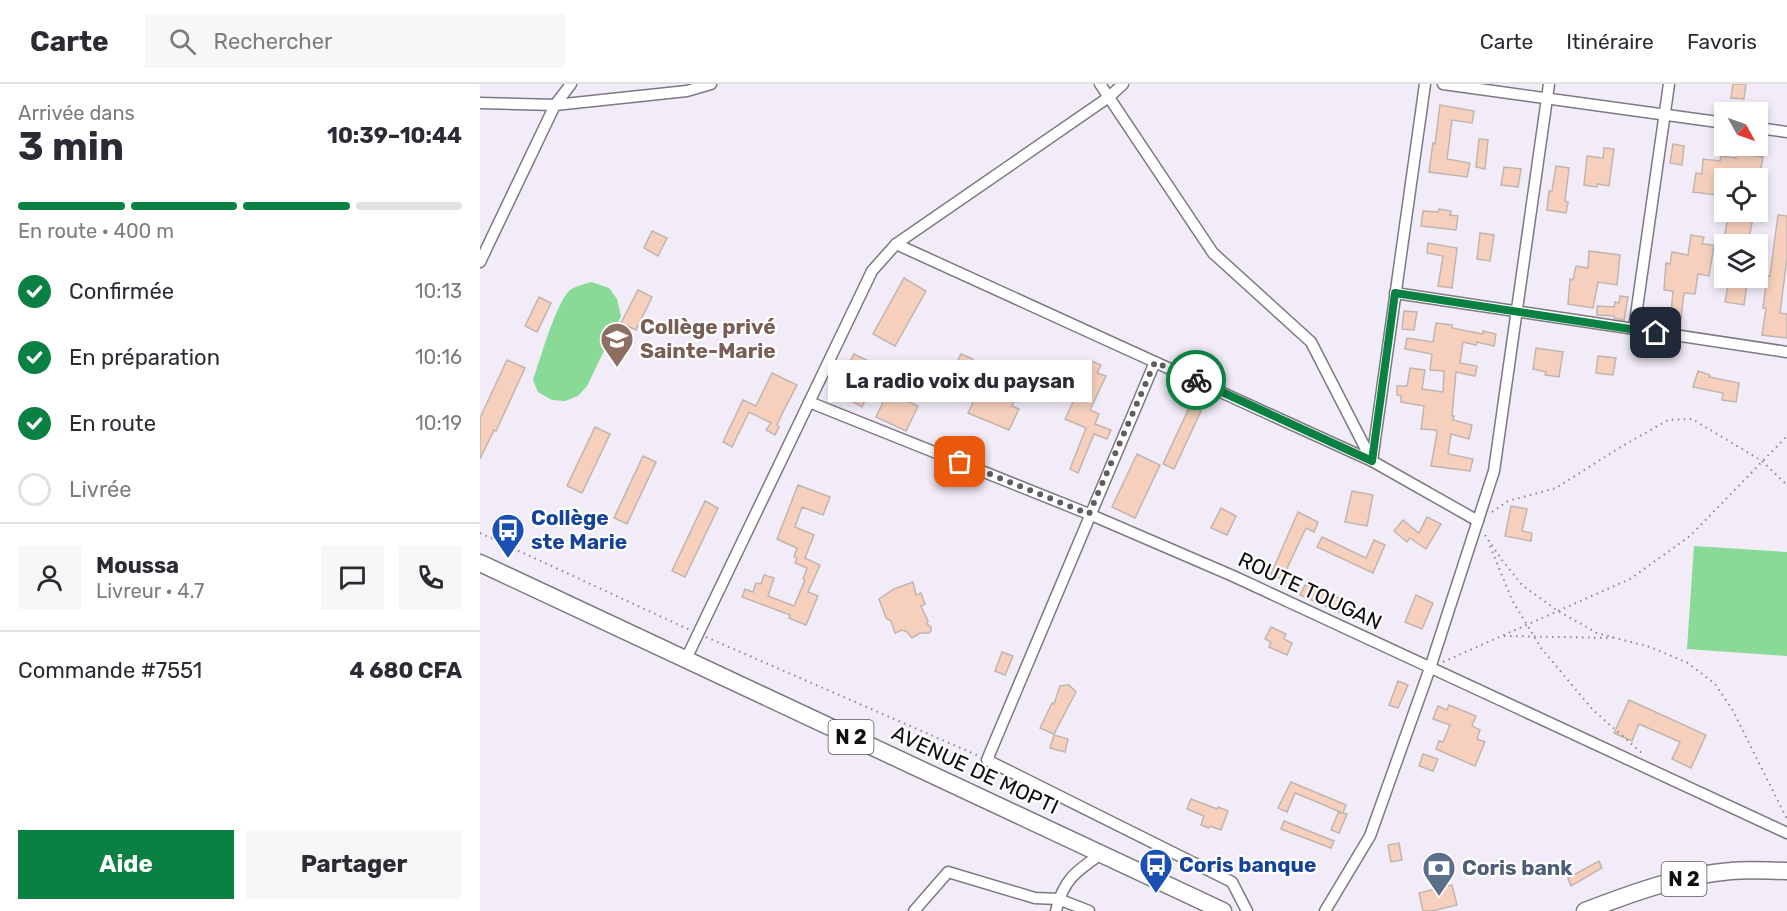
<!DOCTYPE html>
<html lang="fr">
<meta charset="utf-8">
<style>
body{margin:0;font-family:Rubik,sans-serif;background:#f7f7f7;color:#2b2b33;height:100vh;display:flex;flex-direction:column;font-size:22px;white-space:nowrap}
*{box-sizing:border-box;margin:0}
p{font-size:20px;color:#7c7c81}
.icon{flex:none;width:33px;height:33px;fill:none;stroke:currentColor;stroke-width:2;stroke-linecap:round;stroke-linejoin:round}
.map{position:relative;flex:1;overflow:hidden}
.side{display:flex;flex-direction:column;background:#fff;width:480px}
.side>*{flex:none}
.needle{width:39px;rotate:130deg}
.controls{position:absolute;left:1234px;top:18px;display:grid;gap:12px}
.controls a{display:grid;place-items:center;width:54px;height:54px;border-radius:0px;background:#fff;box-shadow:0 3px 9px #0003;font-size:30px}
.pin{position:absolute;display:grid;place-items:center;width:51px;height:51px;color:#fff;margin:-26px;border-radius:12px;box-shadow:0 3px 9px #0006}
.courier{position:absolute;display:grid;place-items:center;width:60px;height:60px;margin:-30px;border:4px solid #0b8043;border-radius:50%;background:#fff;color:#222;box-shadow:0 2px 8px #0007}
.bubble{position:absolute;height:42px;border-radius:0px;background:#fff;box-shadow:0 3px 9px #0003;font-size:20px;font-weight:700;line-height:42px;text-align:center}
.head em{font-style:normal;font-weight:700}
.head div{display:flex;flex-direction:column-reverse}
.head{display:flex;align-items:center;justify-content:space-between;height:102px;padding:0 18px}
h1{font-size:39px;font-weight:700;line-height:45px}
.bar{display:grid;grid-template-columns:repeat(4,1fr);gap:9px 6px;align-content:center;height:72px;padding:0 18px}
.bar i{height:8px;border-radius:4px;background:#e1e1e2}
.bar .current{background:#0b8043}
.bar p{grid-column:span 4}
.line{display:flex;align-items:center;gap:15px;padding:0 18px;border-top:2px solid #e1e1e2}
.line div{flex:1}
.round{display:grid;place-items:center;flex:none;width:63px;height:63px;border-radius:0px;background:#f7f7f7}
ol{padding:0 18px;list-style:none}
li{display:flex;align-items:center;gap:18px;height:66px}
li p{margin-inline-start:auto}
li .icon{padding:6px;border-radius:50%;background:#0b8043;color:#fff;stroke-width:4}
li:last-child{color:#7c7c81}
li i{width:33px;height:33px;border:3px solid #e1e1e2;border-radius:50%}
.button{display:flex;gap:12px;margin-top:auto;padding:12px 18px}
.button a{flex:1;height:69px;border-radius:0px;background:#0b8043;color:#fff;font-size:24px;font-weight:700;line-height:69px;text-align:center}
.button a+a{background:#f7f7f7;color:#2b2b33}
header{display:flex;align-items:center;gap:36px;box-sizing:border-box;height:84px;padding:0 30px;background:#fff;border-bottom:2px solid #e1e1e2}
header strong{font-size:28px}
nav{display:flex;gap:33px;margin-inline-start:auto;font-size:21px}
.search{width:420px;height:54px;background:#f7f7f7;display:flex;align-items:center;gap:15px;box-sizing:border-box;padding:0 21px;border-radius:0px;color:#7c7c81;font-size:22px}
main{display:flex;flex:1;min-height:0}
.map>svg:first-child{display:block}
.green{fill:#88da96}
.building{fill:#f6d0bc;stroke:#c1b5af;stroke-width:1.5}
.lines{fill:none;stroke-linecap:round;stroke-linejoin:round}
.minor-casing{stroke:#7c7983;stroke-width:13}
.primary-casing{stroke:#7c7983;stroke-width:19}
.path{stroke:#8b8890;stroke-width:2;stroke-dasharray:1.5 4.5;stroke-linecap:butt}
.minor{stroke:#fff;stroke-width:10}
.primary{stroke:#fff;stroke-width:16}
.done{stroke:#5f5c62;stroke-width:6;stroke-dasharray:0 10.8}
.route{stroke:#0b8043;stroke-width:8}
.labels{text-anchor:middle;stroke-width:4.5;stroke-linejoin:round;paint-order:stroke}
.shield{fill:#fff;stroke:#585659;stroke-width:1.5}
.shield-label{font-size:20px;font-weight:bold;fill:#100e12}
.education-label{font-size:21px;font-weight:bold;fill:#785e54;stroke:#fff;text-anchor:start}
.transit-label{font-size:21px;font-weight:bold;fill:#164399;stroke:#fff;text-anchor:start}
.street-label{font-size:21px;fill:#100e12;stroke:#fff}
.service-label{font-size:21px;font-weight:bold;fill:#4e5e75;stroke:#fff;text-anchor:start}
</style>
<header>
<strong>Carte</strong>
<div class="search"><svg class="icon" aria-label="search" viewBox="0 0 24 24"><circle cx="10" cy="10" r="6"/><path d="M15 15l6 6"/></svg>Rechercher</div>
<nav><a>Carte</a><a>Itinéraire</a><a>Favoris</a></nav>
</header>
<main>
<section class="side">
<div class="head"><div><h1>3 min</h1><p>Arrivée dans</p></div><em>10:39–10:44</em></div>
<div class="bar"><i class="current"></i><i class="current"></i><i class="current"></i><i></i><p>En route · 400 m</p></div>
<ol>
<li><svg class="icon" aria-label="check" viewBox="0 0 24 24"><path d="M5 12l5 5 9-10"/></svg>Confirmée<p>10:13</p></li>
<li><svg class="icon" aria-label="check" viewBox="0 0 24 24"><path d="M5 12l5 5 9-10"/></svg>En préparation<p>10:16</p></li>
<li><svg class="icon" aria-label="check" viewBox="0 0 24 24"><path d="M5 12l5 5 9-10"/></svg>En route<p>10:19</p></li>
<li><i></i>Livrée</li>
</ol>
<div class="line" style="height:108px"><a class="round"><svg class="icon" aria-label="person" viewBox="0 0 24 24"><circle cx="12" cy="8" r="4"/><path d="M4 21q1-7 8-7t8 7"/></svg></a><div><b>Moussa</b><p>Livreur · 4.7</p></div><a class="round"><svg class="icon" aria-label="chat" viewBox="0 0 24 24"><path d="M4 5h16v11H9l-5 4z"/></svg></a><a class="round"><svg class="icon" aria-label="phone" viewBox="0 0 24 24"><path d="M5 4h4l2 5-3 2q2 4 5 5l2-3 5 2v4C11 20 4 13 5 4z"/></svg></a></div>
<div class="line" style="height:78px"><div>Commande #7551</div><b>4 680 CFA</b></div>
<div class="button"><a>Aide</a><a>Partager</a></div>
</section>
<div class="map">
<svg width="1307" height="827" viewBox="0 0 1307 827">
<rect width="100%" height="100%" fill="#f1ecf8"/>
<g class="green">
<path d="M112 198 129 204 137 215 141 232 107 302 98 312 85 317 72 316 58 308 53 296C60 276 76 219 89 207 95 202 104 200 112 198Z"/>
<polygon points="1214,462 1307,468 1307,572 1207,565"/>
</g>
<g class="building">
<polygon points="1253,0 1266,0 1264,15 1251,14"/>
<polygon points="960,21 994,27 992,39 972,36 967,75 990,79 987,93 949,88 953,59 955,60"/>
<polygon points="999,55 1008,56 1005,85 996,83"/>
<polygon points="1193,60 1204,62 1202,81 1190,79"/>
<polygon points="1124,64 1134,65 1129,102 1117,100 1117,103 1104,101 1107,72 1123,74"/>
<polygon points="1256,69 1283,73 1279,94 1245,94 1245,112 1213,108 1216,89 1222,90 1223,75 1240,77 1241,72 1256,74"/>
<polygon points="1076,82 1089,84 1085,117 1088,118 1086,129 1067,126 1069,107 1072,107"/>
<polygon points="1024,83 1041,85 1038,103 1021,101"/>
<polygon points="959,125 971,127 970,131 978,132 976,146 941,142 943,127 958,128"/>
<polygon points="1249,128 1274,128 1268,160 1258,160 1259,157 1244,155"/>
<polygon points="1298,131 1307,132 1307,174 1300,229 1307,230 1307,254 1282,251 1286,224 1283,224 1287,192 1290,192"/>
<polygon points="172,147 187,154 178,172 164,164"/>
<polygon points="1000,149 1014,151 1010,177 997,175"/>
<polygon points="1211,151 1224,153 1222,160 1234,161 1229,192 1218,190 1215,210 1204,209 1200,242 1190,241 1193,207 1184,206 1186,179 1190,180 1192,168 1208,171"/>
<polygon points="948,159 977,164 972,204 958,202 963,172 947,169"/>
<polygon points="1109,167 1140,171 1137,201 1118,198 1113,224 1088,220 1090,195 1093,196 1096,182 1108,184"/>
<polygon points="424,194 446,207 415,262 393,250"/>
<polygon points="1249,196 1267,199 1264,221 1245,218"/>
<polygon points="158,206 172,213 156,246 141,239"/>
<polygon points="1140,212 1148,213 1144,236 1134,234 1134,232 1117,231 1117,222 1134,223 1135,218 1139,219"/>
<polygon points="59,213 71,219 57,248 45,242"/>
<polygon points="924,227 937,228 934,246 922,245"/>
<polygon points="956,239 972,241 972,244 1003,250 1003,247 1016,250 1014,262 997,258 996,261 983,258 980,279 997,282 995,292 976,288 972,332 974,332 973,336 992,341 989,355 971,350 968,370 993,375 990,387 951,382 957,349 956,346 941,345 944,322 921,318 921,312 917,311 917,302 927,302 930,284 945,286 942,305 963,308 964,287 950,286 952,270 925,265 927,254 953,258"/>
<polygon points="1056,264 1083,268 1079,293 1065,291 1066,288 1053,285"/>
<polygon points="374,270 401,283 382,323 363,312 371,298 362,293"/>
<polygon points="481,270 493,275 487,289 475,283"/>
<polygon points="1118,272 1136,274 1133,291 1116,289"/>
<polygon points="27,276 45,284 16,347 14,346 0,375 0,334"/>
<polygon points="612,277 621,281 617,289 626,292 610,326 619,330 615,340 631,346 627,355 614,350 598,389 590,385 606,344 585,335"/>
<polygon points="1218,287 1230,291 1229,293 1259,299 1256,318 1242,316 1243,309 1213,303"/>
<polygon points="292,289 317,301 302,330 297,341 299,343 295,351 286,346 291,339 269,328 252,363 243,358 263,316 276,322"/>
<polygon points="503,297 520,305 518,308 534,316 532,322 539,325 529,346 488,329"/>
<polygon points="408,308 438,322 426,347 396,333"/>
<polygon points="710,322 721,327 694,385 683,380"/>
<polygon points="115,343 130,350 102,409 87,402"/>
<polygon points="657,370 680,381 655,434 632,423"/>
<polygon points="163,372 176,378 147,440 134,434"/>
<polygon points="318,401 350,413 343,431 322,423 315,443 334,451 325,474 340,481 328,508 338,512 326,541 309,534 310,531 262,513 265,505 273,508 276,499 281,500 284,491 294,494 288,512 314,522 325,496 323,495 327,484 315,479 317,474 314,473 317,464 297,455"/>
<polygon points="872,407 893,411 887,442 865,438"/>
<polygon points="225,417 238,424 205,493 192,487"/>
<polygon points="1031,422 1047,425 1042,447 1052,449 1051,457 1025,452"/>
<polygon points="741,424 756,432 747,451 731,444"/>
<polygon points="818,428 838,438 834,448 826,444 802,495 791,490"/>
<polygon points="947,433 961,440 946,465 930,454 927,458 914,447 923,436 939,449"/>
<polygon points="842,453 886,474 894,456 905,461 893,489 837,463"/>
<polygon points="433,498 436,511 441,509 445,520 441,522 448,537 447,540 451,543 451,547 449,549 440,549 432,554 427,548 422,546 415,549 411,537 406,534 399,515 414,505"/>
<polygon points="825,501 867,517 861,529 820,511"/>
<polygon points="936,511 953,519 942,545 925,538"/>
<polygon points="791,543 806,550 804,555 812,559 807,571 789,563 791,558 785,555"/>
<polygon points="522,568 533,572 525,591 515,587"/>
<polygon points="918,597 928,601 918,624 909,621"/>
<polygon points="589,601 596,608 574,650 560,644 572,619 574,620 580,602"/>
<polygon points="1149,616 1226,651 1211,684 1192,675 1200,658 1159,640 1152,657 1134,649"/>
<polygon points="969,621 996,632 992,642 1000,646 997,655 1005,658 995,682 956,665 959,657 963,658 970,641 953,635 958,622 967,626"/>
<polygon points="574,651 588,655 585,668 570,664"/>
<polygon points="943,670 958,675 953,687 939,682"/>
<polygon points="811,698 866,721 863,729 867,730 859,749 851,746 858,729 862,729 842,720 815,709 807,728 798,724"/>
<polygon points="711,715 737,725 738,723 748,727 741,746 730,742 729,744 721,741 724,732 707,725"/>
<polygon points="804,737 854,757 851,764 801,745"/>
<polygon points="919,759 922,776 911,778 908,761"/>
<polygon points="1119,777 1122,784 1091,802 1088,794"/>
<polygon points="972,801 977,821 952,827 943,827 939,809"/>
</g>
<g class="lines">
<defs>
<g id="minor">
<polyline points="620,0 733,169 831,258 892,377 945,0"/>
<polyline points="963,0 1245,39"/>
<polyline points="0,19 75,21 207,7 231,0"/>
<polyline points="1278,44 1307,48"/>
<polyline points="416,160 892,377 998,437"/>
<polyline points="0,178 75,21 91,0"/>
<polyline points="915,209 1307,268"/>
<polyline points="1154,245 1189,0"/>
<polyline points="675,278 507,676 752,798 767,827"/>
<polyline points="329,318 609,430 753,492 1307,749"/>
<polyline points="206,575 392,187 416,160 629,13 643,0"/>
<polyline points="434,827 468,788 555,814 578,815 609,827"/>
<path d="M576 827C583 796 596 787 621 770"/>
<polyline points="845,827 890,752 950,584 1014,387 1069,0"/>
</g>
<g id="primary">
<polyline points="0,479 743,827"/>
<path d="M1105 827C1152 809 1201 791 1251 787 1270 785 1289 787 1307 787"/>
</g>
</defs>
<use href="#minor" class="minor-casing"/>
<use href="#primary" class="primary-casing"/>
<g class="path">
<polyline points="1012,428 1028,417 1076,404 1139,364 1188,336 1212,335 1282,377 1307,401"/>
<polyline points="0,449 210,546"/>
<polyline points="1005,451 1022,476 1042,501 1078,527 1117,549 1170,563 1208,579 1235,600 1252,625 1307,735"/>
<polyline points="1010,462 1032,516 1061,564 1113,626 1163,670"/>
<polyline points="1024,552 1133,554"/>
<polyline points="226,553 499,672"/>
<polyline points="963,578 1150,495 1210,452 1307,352"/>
</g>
<use href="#minor" class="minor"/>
<use href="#primary" class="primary"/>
</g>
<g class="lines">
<polyline class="done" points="480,378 609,430 675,278 716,296"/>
<polyline class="route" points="716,296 892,377 915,209 1176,249"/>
</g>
<defs>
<symbol id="school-pin" viewBox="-11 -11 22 30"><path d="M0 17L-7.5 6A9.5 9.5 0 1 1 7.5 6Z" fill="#8d6e63" stroke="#fff"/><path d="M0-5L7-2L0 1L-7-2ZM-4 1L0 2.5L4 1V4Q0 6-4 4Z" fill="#fff"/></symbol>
<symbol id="bus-pin" viewBox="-11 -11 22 30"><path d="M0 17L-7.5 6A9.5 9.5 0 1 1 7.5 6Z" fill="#1a4fb4" stroke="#fff"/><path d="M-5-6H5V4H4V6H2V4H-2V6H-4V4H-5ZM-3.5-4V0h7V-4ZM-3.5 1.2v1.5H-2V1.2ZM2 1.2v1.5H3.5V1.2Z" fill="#fff"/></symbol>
<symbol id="bank-pin" viewBox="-11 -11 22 30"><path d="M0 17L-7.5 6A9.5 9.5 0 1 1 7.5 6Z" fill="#5c6f8a" stroke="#fff"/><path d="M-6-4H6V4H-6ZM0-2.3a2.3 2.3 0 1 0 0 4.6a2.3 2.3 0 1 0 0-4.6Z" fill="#fff"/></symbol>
</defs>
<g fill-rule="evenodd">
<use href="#school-pin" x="118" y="236" width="38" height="52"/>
<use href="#bus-pin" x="9" y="427" width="38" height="52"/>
<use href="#bus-pin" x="657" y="762" width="38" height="52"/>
<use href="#bank-pin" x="940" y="765" width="38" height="52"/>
</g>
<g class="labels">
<g class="shield">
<rect x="348.5" y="636" width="45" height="34" rx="4.5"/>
<rect x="1181.5" y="778" width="45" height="34" rx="4.5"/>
</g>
<g class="shield-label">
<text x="371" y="660">N 2</text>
<text x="1204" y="802">N 2</text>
</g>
<g class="education-label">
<text x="160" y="250">Collège privé<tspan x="160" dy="24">Sainte-Marie</tspan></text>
</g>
<g class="transit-label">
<text x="51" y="441">Collège<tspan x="51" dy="24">ste Marie</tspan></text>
<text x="699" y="788">Coris banque</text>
</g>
<g class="street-label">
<text transform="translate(830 507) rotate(25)" y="7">ROUTE TOUGAN</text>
<text transform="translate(495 686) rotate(25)" y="7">AVENUE DE MOPTI</text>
</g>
<g class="service-label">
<text x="982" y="791">Coris bank</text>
</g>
</g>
</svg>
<div class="controls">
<a><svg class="needle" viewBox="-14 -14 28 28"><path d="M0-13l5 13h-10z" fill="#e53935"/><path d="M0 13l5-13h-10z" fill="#7c7c81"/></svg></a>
<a><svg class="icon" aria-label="locate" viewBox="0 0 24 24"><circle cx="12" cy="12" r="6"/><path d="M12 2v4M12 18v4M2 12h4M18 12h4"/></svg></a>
<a><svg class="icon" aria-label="layers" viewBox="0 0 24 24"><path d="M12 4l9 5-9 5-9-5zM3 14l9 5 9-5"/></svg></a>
</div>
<div class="pin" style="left:480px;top:378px;background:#ea580c"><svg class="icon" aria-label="bag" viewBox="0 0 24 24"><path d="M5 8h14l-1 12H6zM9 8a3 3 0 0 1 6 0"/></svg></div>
<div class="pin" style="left:1176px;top:249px;background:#1f2937"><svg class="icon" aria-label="home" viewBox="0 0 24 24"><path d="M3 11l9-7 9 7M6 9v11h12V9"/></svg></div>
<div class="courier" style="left:716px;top:296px"><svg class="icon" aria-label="bike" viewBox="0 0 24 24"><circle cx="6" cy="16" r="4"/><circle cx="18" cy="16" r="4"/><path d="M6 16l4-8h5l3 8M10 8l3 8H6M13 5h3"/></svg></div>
<div class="bubble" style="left:348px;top:276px;width:264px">La radio voix du paysan</div>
</div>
</main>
